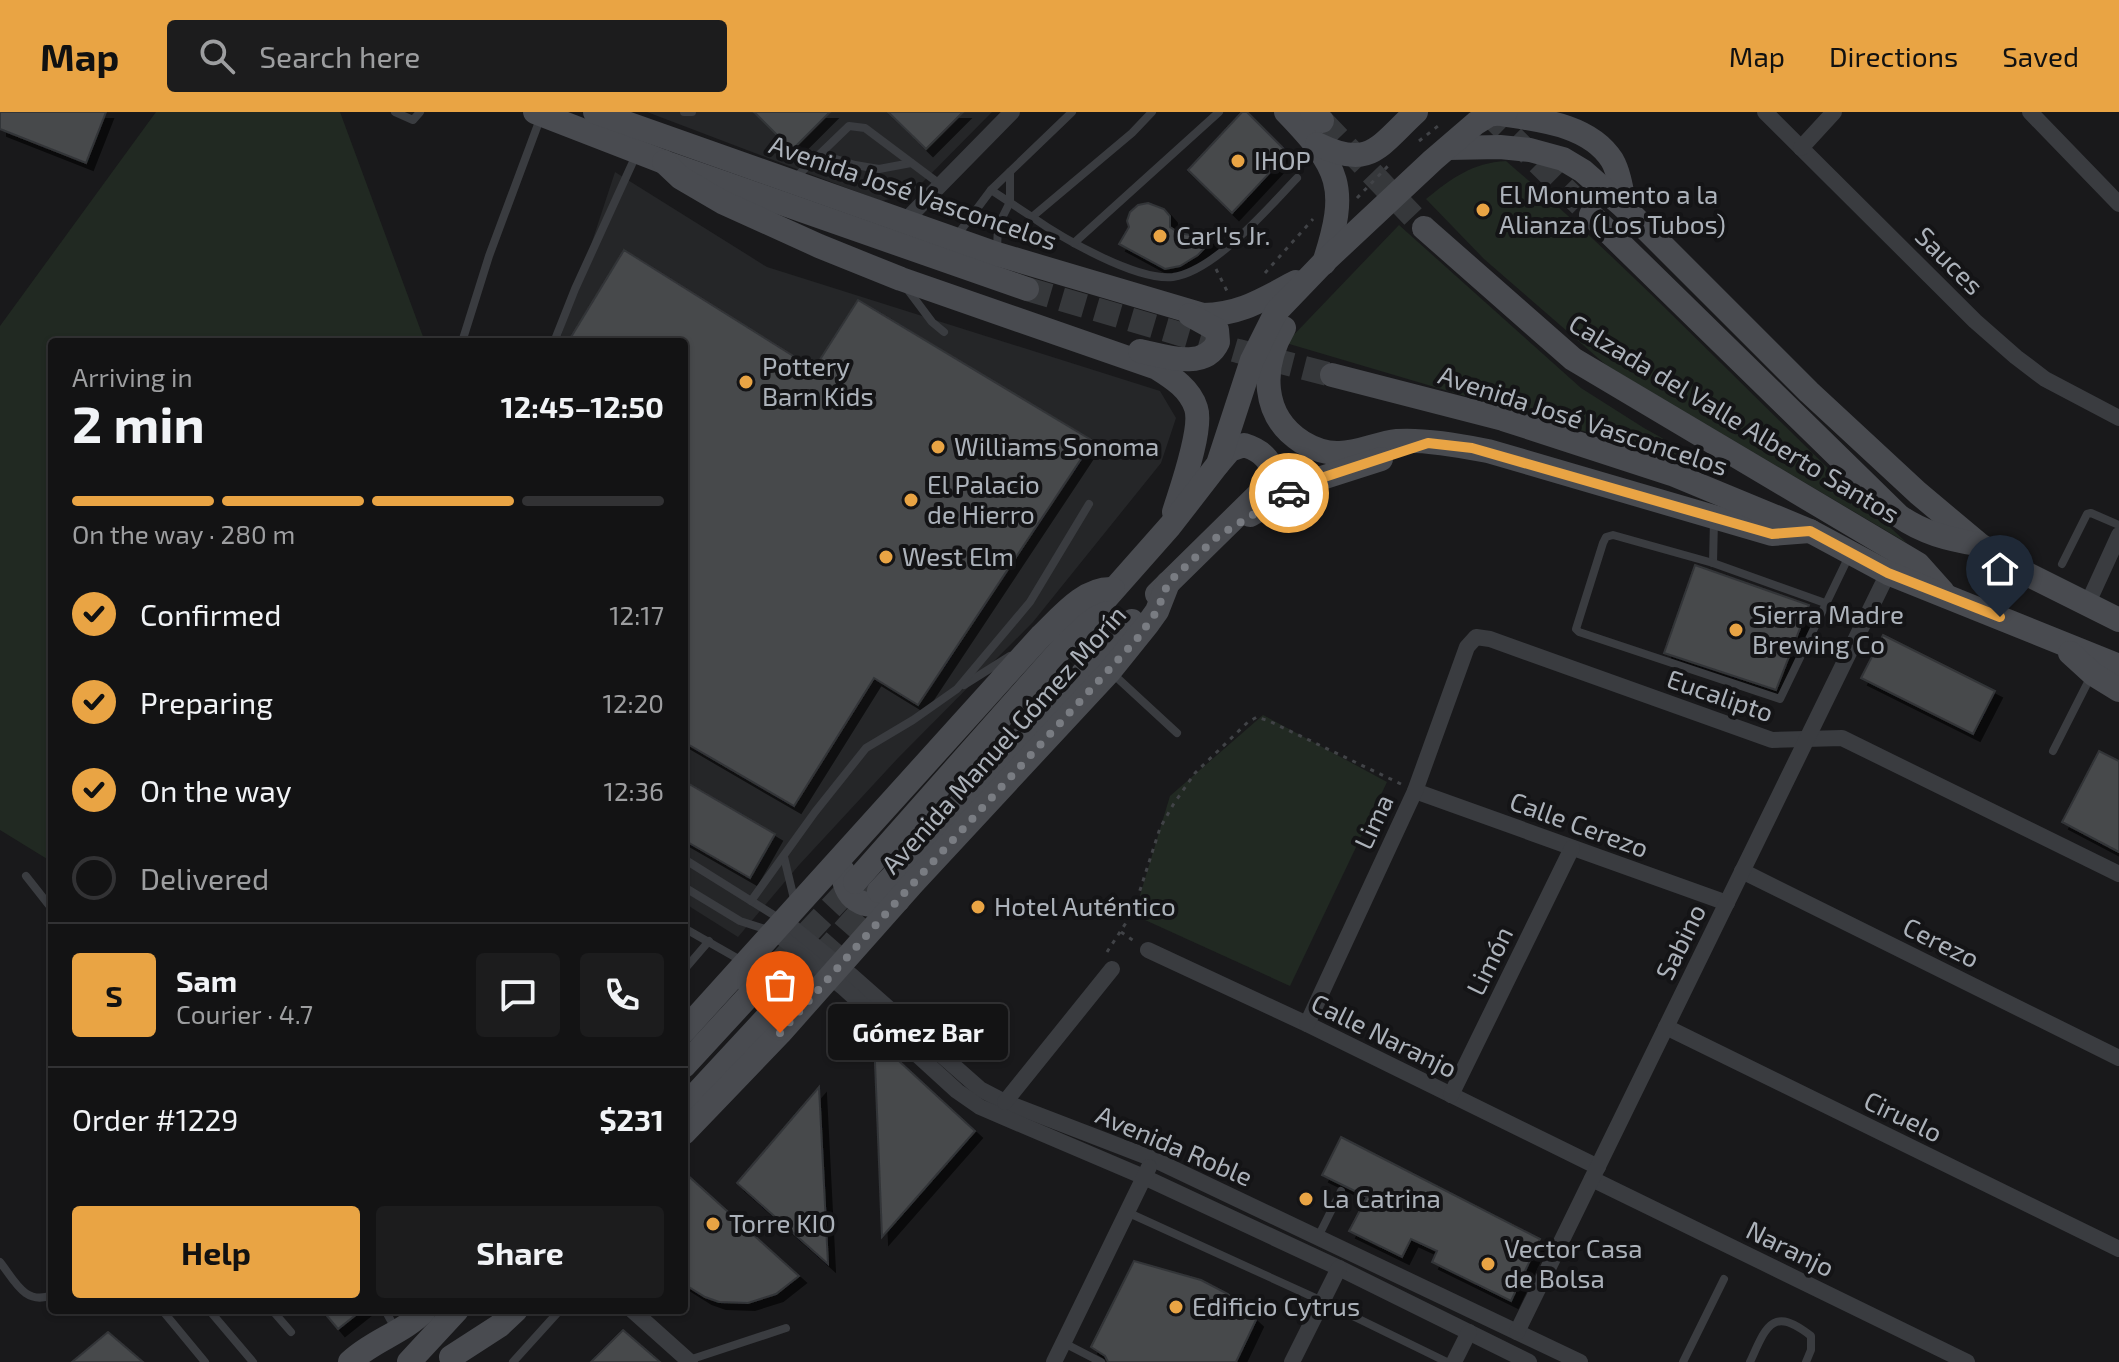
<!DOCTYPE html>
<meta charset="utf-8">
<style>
body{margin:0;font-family:"Exo 2",sans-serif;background:#1c1c1d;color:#f1f3f6;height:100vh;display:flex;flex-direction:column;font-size:30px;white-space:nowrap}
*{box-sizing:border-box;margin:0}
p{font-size:26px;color:#9d9ea0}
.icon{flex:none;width:44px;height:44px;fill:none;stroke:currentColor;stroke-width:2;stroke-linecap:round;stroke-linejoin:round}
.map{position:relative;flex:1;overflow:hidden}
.drawer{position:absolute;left:48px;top:226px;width:640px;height:976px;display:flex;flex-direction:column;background:#131314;border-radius:8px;box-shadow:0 2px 6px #0004,0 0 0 2px #323234}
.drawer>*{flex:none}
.pin{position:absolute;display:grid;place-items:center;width:68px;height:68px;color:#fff;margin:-82px -34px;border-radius:50% 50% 50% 0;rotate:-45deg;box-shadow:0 0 8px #0007}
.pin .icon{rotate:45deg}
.courier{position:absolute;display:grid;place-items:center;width:80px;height:80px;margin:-40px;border:6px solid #e9a444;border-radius:50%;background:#fff;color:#222;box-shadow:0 2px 10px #0007}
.bubble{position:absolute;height:56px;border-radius:8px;background:#131314;box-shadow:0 2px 6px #0004,0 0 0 2px #323234;font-size:26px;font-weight:700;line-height:56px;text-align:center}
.overview em{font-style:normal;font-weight:700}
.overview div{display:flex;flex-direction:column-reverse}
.overview{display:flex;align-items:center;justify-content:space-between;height:136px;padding:0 24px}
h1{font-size:52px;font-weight:700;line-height:60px}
.bar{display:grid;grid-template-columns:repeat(4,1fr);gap:12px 8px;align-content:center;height:96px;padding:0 24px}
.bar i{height:10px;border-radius:6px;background:#323234}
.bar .current{background:#e9a444}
.bar p{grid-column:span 4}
.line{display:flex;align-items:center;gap:20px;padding:0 24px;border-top:2px solid #323234}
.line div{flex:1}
.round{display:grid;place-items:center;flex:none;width:84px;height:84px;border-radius:8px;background:#1c1c1d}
ol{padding:0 24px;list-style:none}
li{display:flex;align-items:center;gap:24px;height:88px}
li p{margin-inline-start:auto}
li .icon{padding:8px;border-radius:50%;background:#e9a444;color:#111;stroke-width:4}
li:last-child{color:#9d9ea0}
li i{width:44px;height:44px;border:4px solid #323234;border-radius:50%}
.primary-button{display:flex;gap:16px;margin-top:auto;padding:16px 24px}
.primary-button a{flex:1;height:92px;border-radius:8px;background:#e9a444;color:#111;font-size:32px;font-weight:700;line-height:92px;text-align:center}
.primary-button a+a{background:#1c1c1d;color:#f1f3f6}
header{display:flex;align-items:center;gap:48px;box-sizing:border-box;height:112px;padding:0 40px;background:#e9a444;color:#111}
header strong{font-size:38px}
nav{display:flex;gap:44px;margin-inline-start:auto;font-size:28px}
.search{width:560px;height:72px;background:#1c1c1d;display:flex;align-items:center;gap:20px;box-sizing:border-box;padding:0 28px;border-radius:8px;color:#9d9ea0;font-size:30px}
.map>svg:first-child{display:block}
.built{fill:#252628}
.green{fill:#212922}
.building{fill:#46484b;stroke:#333437;stroke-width:2;filter:url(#shadow)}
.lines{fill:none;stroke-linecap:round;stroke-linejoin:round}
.secondary-tunnel{stroke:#36383b;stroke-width:24;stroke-dasharray:24 12;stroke-linecap:butt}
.path{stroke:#414347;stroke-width:3;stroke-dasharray:4 6;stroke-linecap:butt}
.lane{stroke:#3a3c40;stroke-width:8}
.street{stroke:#3a3c40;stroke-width:16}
.secondary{stroke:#494b50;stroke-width:24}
.done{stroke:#797c82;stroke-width:8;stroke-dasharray:0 14.4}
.route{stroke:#e9a444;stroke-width:10}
.poi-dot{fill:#e9a444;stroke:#141416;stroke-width:3}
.labels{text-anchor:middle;stroke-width:8;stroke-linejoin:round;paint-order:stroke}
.poi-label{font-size:26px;fill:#acb2ba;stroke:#141416;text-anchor:start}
.street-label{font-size:26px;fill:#acb2ba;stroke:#141416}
</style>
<header>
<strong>Map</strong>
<div class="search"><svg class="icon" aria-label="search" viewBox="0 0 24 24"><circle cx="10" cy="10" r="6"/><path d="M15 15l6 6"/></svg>Search here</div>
<nav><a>Map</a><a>Directions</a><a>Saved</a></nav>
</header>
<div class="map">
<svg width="2119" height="1250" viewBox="0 0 2119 1250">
<defs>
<filter id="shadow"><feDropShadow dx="7" dy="7" stdDeviation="0" flood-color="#0009"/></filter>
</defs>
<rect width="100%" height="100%" fill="#19191b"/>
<g class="built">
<polygon points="647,0 992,0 913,80 909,78 895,86 881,89"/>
<polygon points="615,60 767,155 1160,279 1176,306 1161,351 1033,510 898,646 799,753 738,825 684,791 684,230 559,230"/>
</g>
<g class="green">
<polygon points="156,0 340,0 425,230 52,230 52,750 0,718 0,214"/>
<path d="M1506 49C1646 169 1771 306 1907 431L1606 253 1484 147 1426 87C1452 66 1472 51 1506 49Z"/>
<polygon points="1399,113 1581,276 1644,316 1725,361 1286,231"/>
<polygon points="1263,603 1387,670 1290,874 1134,803 1170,684"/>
</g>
<g class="building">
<polygon points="0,0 106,0 86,51 0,17"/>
<polygon points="754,0 830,0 792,38"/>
<polygon points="888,0 963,0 926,37"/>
<polygon points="1242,0 1247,0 1288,41 1232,101 1188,58"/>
<polygon points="1148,91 1164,97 1170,104 1170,115 1179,121 1213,127 1198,143 1180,154 1165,157 1119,132 1129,115 1127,109 1130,100 1138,93"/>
<polygon points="624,138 814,257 858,188 1093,329 918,593 874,566 794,694 684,630 684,230 568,230"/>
<polygon points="1695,453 1809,493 1776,578 1664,541"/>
<polygon points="1883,523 1995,579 1973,622 1861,566"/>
<polygon points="2099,639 2119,649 2119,740 2062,710"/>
<polygon points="684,669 775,722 750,766 684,728"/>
<polygon points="874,926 975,1019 882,1125"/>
<polygon points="819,975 828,1152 737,1071"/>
<polygon points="1341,1025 1540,1127 1511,1189 1432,1150 1437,1139 1411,1127 1402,1145 1349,1119 1367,1085 1322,1063"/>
<polygon points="684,1060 799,1164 776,1182 748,1191 719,1190 705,1185 684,1172"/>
<polygon points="1134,1149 1201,1168 1228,1182 1256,1208 1236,1250 1108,1250 1105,1244 1091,1235"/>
<polygon points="322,1198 362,1198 338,1217"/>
<polygon points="623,1218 660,1250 591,1250"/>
<polygon points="108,1220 143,1250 72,1250"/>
</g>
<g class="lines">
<g class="secondary-tunnel">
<polyline points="1487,0 1591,103"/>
<polyline points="1322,9 1424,116"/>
<polyline points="1027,177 1238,239 1332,263"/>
<polyline points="757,875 855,770"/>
<polyline points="772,900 879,779"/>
</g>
<g class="path">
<polyline points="1419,29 1438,14"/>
<polyline points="1357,86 1388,54"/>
<polyline points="1216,157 1227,179"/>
<polyline points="1265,161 1313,107"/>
<polyline points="1121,820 1134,829"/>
<polyline points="1107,840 1133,800 1160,716 1173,693 1195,661 1248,610 1257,605 1269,609 1401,672"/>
</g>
<g class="lane">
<polyline points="395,0 413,8 420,0"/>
<polyline points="684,0 692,0"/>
<polyline points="820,42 855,53 879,57 911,51"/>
<polyline points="795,66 849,14 865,16 941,73"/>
<polyline points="991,78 1032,105 1132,21 1152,0"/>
<path d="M1032 105C1062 126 1136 169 1173 165 1215 159 1268 96 1297 66"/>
<polyline points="955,126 991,78 1072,0"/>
<polyline points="1074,131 1219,0"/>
<polyline points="997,137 998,114 1010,90 1010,60"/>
<polyline points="905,174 932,210 944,220"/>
<polyline points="462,230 489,144 540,7"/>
<polyline points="554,230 575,177 637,41"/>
<polyline points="1713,451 1714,408"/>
<polyline points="2062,452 2087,402 2091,401 2119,413"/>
<polyline points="1825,491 1713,451 1613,423 1606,425 1603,431 1576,517 1579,520 1780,587 1849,444"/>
<polyline points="1113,562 1177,621"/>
<polyline points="964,573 1010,544"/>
<polyline points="2053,639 2090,566"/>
<polyline points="784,745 795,791"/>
<polyline points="684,747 780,807"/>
<polyline points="26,764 52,797"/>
<polyline points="684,775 740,809 768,818"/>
<polyline points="751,789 815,700 866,636 913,608 957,577 1030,490 1089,392"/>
<polyline points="684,816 742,849"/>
<polyline points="684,858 709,829"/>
<polyline points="1129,1101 1322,1189 1447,1250"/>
<polyline points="1318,1125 1341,1079"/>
<path d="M0 1150C15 1169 25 1194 52 1183"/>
<polyline points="162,1198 205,1250"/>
<polyline points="209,1198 253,1250"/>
<polyline points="272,1198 291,1220"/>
<polyline points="385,1198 395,1216"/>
<polyline points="1064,1231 1101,1250"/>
<polyline points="689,1248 786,1216"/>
<polyline points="513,1250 560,1198"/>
<polyline points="1683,1250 1724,1167"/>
<path d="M1750 1250C1766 1215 1772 1193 1811 1224V1238L1806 1250"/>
</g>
<g class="street">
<polyline points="1765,0 1975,209 2016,245 2045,267 2119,306"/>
<polyline points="2030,0 2119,92"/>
<polyline points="1801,36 1834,0"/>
<polyline points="905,109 1012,0"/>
<polyline points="2087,493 2119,423"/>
<polyline points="1415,679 1727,791"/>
<polyline points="1742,759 2119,946"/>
<polyline points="784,809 852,864 980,977 1005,990 1153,1047 1580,1250"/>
<polyline points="775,820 844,876 957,979 980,995 1144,1065 1339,1156 1529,1250"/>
<polyline points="1148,838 1307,912 1598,1055"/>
<polyline points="1307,912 1415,679 1467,535 1476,525 1490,527 1772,628 1842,626 2119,762"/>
<polyline points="1666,915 2119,1137"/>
<polyline points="1451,983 1572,736"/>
<polyline points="1005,990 1112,857"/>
<polyline points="1592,1067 1967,1250"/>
<polyline points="632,1198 690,1250"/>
<polyline points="1517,1220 1888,461"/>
<polyline points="1054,1250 1149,1055"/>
<polyline points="1292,1250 1339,1156"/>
<polyline points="1454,1250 1469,1220"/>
</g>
<g class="secondary">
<polyline points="535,0 664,50 1027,177"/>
<path d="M595 0 997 142 1203 203C1242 202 1263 187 1296 170"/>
<path d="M1286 0C1340 56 1349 75 1324 151"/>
<polyline points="1312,0 1322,9"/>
<path d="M1500 2C1538 8 1589 12 1612 48 1620 62 1622 81 1625 96"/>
<path d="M1317 32C1370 58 1378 35 1416 0"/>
<polyline points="1448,36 1500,35 1530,38 1563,47 1583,59 1625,96 1809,280 1918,381 1980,433 2023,460 2119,508"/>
<path d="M664 50 681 66 722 90 819 134 901 167 1157 256C1173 266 1190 277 1196 296 1203 317 1181 377 1174 400"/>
<path d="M1591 103 1899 404C1923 421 1948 427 1977 432"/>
<polyline points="1424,116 1573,247 1918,452 1943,480"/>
<path d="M1284 216C1261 255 1261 304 1302 330 1312 336 1325 341 1337 341 1357 342 1377 331 1397 329 1424 327 1461 334 1488 339L1772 422 1810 419"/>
<path d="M1140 239C1164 244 1205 259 1218 230L1217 218 1190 203"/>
<polyline points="1332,263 1503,307 1672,362 1810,419 1888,461 2119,554"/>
<polyline points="1250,403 1306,371 1381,347"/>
<path d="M1157 482 1269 372C1277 351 1263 339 1244 333L1230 338 1218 352"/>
<polyline points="2070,541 2093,562 2119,578"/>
<path d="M843 759C844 793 871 799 898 788"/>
<polyline points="855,770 1170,414 1218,352 1252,248 1276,200 1325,149 1433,48 1476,11 1489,3 1506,0"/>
<polyline points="879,779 1132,509"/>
<path d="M745 867C781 868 784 890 780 919"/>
<path d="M684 919 1041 524C1060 506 1084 475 1113 477"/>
<polyline points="684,954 757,875"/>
<polyline points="684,995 772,900"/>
<polyline points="684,1021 780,921 914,770 1110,559 1147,513 1157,499 1168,471"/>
<polyline points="451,1245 499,1214 516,1198"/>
<path d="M350 1250C373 1228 404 1221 425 1198"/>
<polyline points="409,1250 457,1198"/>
</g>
</g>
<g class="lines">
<polyline class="done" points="780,921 898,788 1137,527 1157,499 1168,471 1218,424 1289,381"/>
<polyline class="route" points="1289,381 1306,371 1428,331 1472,336 1772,422 1810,419 1888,461 2000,505"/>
</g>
<g class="poi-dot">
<circle cx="1238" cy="49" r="8"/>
<circle cx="1483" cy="98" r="8"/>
<circle cx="1160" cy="124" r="8"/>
<circle cx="746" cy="270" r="8"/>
<circle cx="938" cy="335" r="8"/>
<circle cx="911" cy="388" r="8"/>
<circle cx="886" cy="445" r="8"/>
<circle cx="1736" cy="518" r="8"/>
<circle cx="978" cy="795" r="8"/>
<circle cx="1306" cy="1087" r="8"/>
<circle cx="713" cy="1112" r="8"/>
<circle cx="1488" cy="1152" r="8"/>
<circle cx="1176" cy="1195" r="8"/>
</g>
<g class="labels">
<g class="poi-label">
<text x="1254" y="58">IHOP</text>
<text x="1499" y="92">El Monumento a la<tspan x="1499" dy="30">Alianza (Los Tubos)</tspan></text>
<text x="1176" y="133">Carl's Jr.</text>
<text x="762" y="264">Pottery<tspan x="762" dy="30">Barn Kids</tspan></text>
<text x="954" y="344">Williams Sonoma</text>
<text x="927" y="382">El Palacio<tspan x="927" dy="30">de Hierro</tspan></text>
<text x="902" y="454">West Elm</text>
<text x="1752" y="512">Sierra Madre<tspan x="1752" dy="30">Brewing Co</tspan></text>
<text x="994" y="804">Hotel Auténtico</text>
<text x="1322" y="1096">La Catrina</text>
<text x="729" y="1121">Torre KIO</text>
<text x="1504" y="1146">Vector Casa<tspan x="1504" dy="30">de Bolsa</tspan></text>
<text x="1192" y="1204">Edificio Cytrus</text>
</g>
<g class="street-label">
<text transform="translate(913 81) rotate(19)" y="9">Avenida José Vasconcelos</text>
<text transform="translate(1949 149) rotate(45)" y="9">Sauces</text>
<text transform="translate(1734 307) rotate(31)" y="9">Calzada del Valle Alberto Santos</text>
<text transform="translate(1583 309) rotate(18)" y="9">Avenida José Vasconcelos</text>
<text transform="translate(1720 584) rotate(19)" y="9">Eucalipto</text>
<text transform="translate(1004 628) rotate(-48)" y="9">Avenida Manuel Gómez Morín</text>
<text transform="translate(1374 710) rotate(-65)" y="9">Lima</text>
<text transform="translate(1579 713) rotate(20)" y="9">Calle Cerezo</text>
<text transform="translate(1681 830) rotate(-64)" y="9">Sabino</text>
<text transform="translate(1941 831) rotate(26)" y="9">Cerezo</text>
<text transform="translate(1490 849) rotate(-64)" y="9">Limón</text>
<text transform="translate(1384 924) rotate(26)" y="9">Calle Naranjo</text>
<text transform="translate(1903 1005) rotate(26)" y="9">Ciruelo</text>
<text transform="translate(1174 1034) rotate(23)" y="9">Avenida Roble</text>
<text transform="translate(1790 1137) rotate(26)" y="9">Naranjo</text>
</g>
</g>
</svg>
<div class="pin" style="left:780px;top:921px;background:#ea580c"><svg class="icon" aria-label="bag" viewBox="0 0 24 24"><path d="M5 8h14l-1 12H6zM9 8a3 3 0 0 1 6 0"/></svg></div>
<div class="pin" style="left:2000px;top:505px;background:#1f2937"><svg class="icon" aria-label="home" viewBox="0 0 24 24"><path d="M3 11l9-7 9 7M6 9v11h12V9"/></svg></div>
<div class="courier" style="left:1289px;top:381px"><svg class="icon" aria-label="car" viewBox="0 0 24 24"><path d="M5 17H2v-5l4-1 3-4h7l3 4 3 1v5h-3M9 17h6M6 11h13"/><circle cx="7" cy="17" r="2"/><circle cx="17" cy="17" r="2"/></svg></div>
<div class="bubble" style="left:828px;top:892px;width:180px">Gómez Bar</div>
<section class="drawer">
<div class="overview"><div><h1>2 min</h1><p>Arriving in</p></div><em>12:45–12:50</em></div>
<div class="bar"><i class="current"></i><i class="current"></i><i class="current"></i><i></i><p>On the way · 280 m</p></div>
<ol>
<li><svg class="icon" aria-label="check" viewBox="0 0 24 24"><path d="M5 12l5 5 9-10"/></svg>Confirmed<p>12:17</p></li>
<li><svg class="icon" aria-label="check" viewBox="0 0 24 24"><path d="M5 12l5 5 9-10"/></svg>Preparing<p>12:20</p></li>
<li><svg class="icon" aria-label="check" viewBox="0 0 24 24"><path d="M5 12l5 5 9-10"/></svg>On the way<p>12:36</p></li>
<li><i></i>Delivered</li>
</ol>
<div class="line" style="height:144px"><b class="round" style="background:#e9a444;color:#111">S</b><div><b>Sam</b><p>Courier · 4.7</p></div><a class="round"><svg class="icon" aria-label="chat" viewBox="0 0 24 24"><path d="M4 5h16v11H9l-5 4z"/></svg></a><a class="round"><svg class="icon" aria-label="phone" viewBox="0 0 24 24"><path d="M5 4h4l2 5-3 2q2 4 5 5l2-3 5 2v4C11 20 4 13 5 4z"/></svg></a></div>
<div class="line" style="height:104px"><div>Order #1229</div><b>$231</b></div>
<div class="primary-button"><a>Help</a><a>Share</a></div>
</section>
</div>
